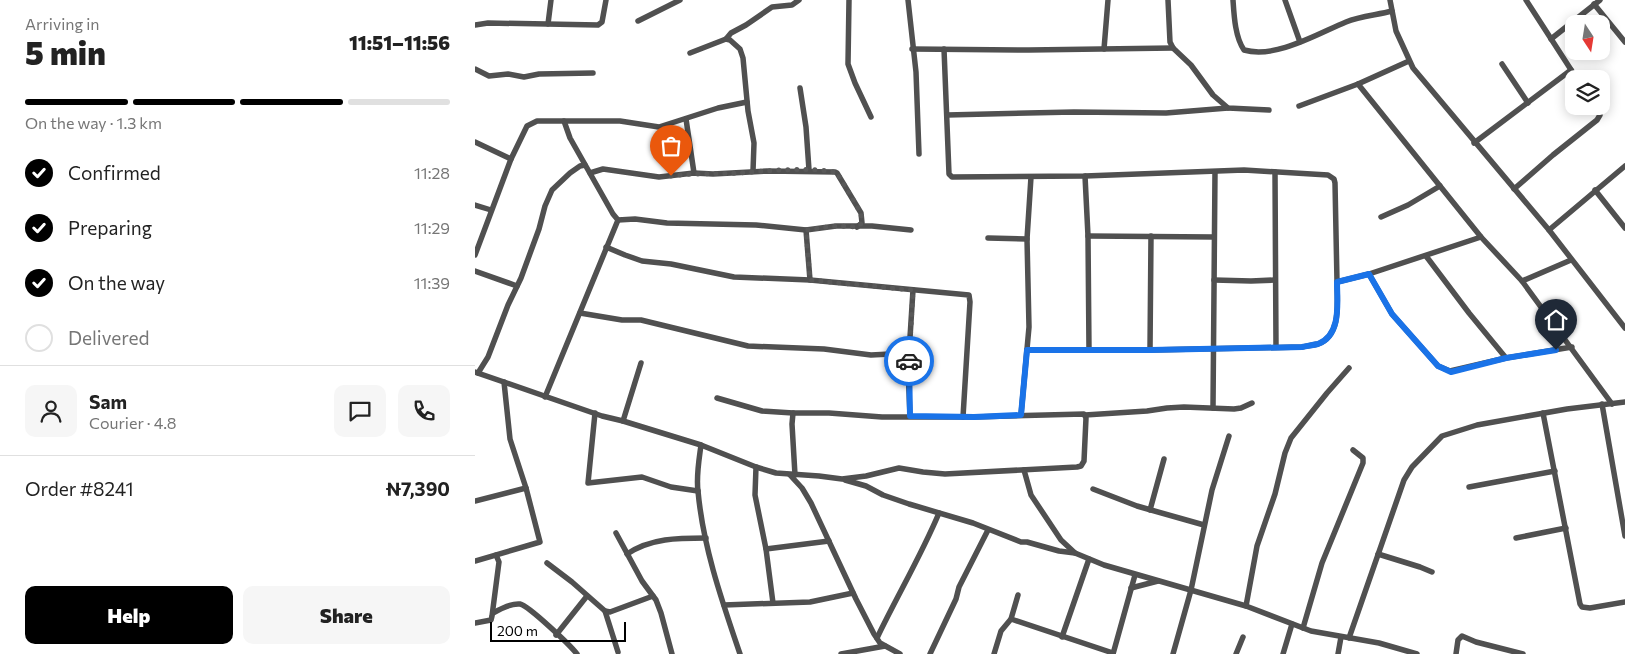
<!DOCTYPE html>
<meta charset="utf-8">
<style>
body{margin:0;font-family:Commissioner,sans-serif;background:#f6f6f6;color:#222;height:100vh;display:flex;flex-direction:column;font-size:19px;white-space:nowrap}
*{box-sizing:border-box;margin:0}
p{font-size:16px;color:#767676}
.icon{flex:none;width:28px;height:28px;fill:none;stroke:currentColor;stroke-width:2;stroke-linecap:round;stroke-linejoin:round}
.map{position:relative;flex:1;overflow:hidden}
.details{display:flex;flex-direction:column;background:#fff;width:475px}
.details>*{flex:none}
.needle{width:32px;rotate:168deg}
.fabs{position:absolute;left:1090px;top:15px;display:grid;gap:10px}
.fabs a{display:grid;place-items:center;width:45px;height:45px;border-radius:10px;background:#fff;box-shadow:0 2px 12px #0003;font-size:25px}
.scale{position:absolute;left:15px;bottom:12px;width:136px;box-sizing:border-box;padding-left:5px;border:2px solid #000;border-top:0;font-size:14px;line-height:18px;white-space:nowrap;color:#000;-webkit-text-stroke:4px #fff;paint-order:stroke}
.pin{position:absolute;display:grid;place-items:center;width:42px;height:42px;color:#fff;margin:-51px -21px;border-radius:50% 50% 50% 0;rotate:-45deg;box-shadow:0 0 5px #0007}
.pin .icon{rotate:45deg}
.courier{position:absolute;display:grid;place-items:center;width:50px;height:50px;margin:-25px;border:4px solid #1a73e8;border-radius:50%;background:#fff;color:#222;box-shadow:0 1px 6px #0007}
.head em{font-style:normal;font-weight:800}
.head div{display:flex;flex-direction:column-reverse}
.head{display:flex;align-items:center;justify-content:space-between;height:85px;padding:0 25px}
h1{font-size:32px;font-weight:800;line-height:38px}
.bar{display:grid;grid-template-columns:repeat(4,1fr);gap:8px 5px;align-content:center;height:60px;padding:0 25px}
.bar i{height:6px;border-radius:4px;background:#e0e0e0}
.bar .selected{background:#000}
.bar p{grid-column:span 4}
.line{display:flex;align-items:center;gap:12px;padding:0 25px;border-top:1px solid #e0e0e0}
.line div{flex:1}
.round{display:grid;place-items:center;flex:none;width:52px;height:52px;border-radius:10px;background:#f6f6f6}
ol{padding:0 25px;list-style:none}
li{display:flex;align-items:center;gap:15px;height:55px}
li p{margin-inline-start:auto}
li .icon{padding:5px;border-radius:50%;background:#000;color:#fff;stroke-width:4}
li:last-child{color:#767676}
li i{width:28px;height:28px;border:2px solid #e0e0e0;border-radius:50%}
.action{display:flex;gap:10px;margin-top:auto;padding:10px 25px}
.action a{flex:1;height:58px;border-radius:10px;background:#000;color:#fff;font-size:20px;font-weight:800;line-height:58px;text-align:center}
.action a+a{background:#f6f6f6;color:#222}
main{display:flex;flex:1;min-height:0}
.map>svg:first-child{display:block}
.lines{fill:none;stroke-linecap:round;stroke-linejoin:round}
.minor{stroke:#505050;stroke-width:5.5}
.done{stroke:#595959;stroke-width:5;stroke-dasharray:0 9}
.route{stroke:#1a73e8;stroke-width:6}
</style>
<main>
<section class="details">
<div class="head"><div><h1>5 min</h1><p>Arriving in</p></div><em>11:51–11:56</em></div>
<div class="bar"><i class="selected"></i><i class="selected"></i><i class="selected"></i><i></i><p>On the way · 1.3 km</p></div>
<ol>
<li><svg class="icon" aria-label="check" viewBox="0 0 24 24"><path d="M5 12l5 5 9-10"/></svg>Confirmed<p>11:28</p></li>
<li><svg class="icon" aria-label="check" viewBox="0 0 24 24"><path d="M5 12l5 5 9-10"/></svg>Preparing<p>11:29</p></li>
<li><svg class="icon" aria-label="check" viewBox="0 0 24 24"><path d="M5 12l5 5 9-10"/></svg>On the way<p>11:39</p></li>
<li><i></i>Delivered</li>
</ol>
<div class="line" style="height:90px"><a class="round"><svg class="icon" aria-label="person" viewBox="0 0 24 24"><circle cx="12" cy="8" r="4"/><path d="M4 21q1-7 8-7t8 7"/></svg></a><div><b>Sam</b><p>Courier · 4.8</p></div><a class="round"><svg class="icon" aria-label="chat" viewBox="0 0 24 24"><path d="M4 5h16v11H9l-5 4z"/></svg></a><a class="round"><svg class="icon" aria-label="phone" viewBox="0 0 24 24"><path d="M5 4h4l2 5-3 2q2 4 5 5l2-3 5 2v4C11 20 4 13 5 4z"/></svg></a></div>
<div class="line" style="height:65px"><div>Order #8241</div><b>₦7,390</b></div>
<div class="action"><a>Help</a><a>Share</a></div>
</section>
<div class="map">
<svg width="1150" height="654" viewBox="0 0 1150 654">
<rect width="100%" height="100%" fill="#fff"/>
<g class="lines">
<g class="minor">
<polyline points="374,0 373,64 380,83 396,117"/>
<polyline points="433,0 441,72 444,154"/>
<polyline points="693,0 695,42 698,48 716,65 738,95 753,108 794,110"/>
<path d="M758 0C759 15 760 37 769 50 801 59 842 34 871 22 885 16 902 15 917 11"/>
<polyline points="810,0 825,42"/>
<polyline points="915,0 921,31 938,68 1074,230 1150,328"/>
<polyline points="1051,0 1102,79"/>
<polyline points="1119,4 1150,42"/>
<polyline points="163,21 205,0"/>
<polyline points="73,24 76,0"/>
<polyline points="0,25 13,23 123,25 127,22 131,0"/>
<polyline points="251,39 255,40 265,49 268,58 273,111 279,143 278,171"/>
<polyline points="1076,39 1125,0"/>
<polyline points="437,49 554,50 698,48"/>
<polyline points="469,49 474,174 477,177 610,176 769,170 853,175 859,179 860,183 862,282 894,274 1006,237"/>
<polyline points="629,49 633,0"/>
<polyline points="215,53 251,39 256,33 271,25 297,7 317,5 324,0"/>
<polyline points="1027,64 1053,103"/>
<polyline points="0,69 14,76 33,74 49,77 64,74 118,73"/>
<polyline points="883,84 1006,237 1047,281 1137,404"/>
<polyline points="325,88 331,127 334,170"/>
<polyline points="824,106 883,84 934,61"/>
<polyline points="472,115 599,112 691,113 753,108"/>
<polyline points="211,119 219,173"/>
<polyline points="89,121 145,121 184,127 243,108 272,102"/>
<polyline points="0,142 36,159"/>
<polyline points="999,143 1096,70"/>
<polyline points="800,172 801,347"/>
<polyline points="115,173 128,169 184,177 219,173 238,174 292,171 360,172 362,173 386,213 387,223 382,227"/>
<polyline points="610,176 613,236 614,350"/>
<polyline points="1039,189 1078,155 1122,120 1125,115 1120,106"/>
<polyline points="1120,190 1150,228"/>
<polyline points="0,205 16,210"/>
<polyline points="906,217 933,205 965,186"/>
<polyline points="143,220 160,219 192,223 281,225 331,230 361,226 397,226 436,230"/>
<polyline points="331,230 335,280"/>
<polyline points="1074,230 1150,166"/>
<polyline points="613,236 739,237"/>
<polyline points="513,238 552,239"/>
<polyline points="131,247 150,255 167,261 196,264 259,277 335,280 494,295 495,302 488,417"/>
<polyline points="0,255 36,159 52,126 62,121 89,121 95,138 138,214 143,220 70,397"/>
<polyline points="951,256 994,313 1031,358"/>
<polyline points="0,271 42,286"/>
<polyline points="894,274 917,314 963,366 975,371 1031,358 1097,347"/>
<polyline points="739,280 776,281 800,280"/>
<polyline points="1047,281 1096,260"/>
<polyline points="105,313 147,320 166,320 273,346 349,349 396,355 435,353"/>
<path d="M552 350H675L827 347C832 346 838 345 843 344 867 335 862 302 862 282"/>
<polyline points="675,350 676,236"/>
<polyline points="0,372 127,416 148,421 226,445 281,467 301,473 344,476 367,479 391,476 424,468 448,472 470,474 602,467 606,466 609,461 611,418 609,414 499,417 407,417 354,413 318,413 287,411 242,398"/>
<polyline points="3,373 13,357 33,305 46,278 64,229 70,206 77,190 95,173 105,166 110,165"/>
<polyline points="1127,404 1150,536"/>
<polyline points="738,408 740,172"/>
<polyline points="120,413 113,483 167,477 196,487 223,491"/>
<polyline points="318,413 317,424 320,475"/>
<polyline points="1068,413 1105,604 1107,607 1115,608 1150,602"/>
<polyline points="546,415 554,327 552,239 556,177"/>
<polyline points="610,415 672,411 692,408 709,407 759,409 766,408 777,403"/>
<polyline points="435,416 433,369 438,290"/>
<polyline points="148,421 166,363"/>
<path d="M226 445C224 460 221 476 223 491 228 547 247 601 265 654"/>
<polyline points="281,467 280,495 291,549 298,603"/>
<polyline points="549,470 556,495 586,540 600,553 629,565 771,606 836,631 904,643 942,654"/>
<polyline points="315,475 327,488 336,503 381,599 399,634 405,643 425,654"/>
<polyline points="370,480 391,486 408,495 434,504 498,523 546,542 552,542 584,551 600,553"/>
<polyline points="994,487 1080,471"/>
<polyline points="618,489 662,506 729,525"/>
<polyline points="0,501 51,488"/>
<polyline points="675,510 689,459"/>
<polyline points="141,533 167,581 181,600 186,613 197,654"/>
<polyline points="1041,538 1091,528"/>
<polyline points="291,549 354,541"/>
<path d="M152 554C176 538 203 538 231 538"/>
<polyline points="903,554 945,567 957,572"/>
<polyline points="0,561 65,542 51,488 35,439 29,382"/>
<polyline points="72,563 97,582 130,611 135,612 178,596"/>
<polyline points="656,588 683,581"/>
<polyline points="249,605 335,602 378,593"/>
<polyline points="771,606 782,546 800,494 810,453 816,438 852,393 874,368"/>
<polyline points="130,611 143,652"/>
<path d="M18 613C25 609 36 603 45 604 54 606 95 645 102 654"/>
<polyline points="536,619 638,653"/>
<polyline points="0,623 16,620 17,616 24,562 21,555"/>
<polyline points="828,628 847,563 888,463 888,458 878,450"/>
<polyline points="81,635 112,596"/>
<polyline points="587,637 614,559"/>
<path d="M402 638C422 596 446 556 464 513"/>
<polyline points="874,638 929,480 937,467 967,436 1002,425 1092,409 1150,402"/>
<polyline points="366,654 410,646"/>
<polyline points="455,654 481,599 484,587 513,530"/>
<polyline points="519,654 526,631 536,619 543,595"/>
<polyline points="638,654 660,575"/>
<polyline points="698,654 716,590 737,490 754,436"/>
<polyline points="761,654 768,637"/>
<polyline points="808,654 817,624"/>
<polyline points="863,654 866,637"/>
<polyline points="981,654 983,640 987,636 1001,642 1048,654"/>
</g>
</g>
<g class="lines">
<path class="done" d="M196 176C219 173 242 174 265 173 289 171 341 166 362 173L386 213 387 223 382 227 361 226 331 230 335 280 438 290 434 361"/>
<path class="route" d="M434 361 435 416 499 417 546 415 552 350H676L827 347C832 346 838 345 843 344 867 335 862 302 862 282L894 274 917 314 963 366 976 372 1031 358 1081 350"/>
</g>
</svg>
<div class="fabs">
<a><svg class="needle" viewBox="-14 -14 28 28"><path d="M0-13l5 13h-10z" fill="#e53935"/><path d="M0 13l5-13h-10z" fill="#767676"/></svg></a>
<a><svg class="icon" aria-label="layers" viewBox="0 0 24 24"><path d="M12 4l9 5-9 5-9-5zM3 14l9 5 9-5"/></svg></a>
</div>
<div class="scale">200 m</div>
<div class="pin" style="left:196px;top:176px;background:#ea580c"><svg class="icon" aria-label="bag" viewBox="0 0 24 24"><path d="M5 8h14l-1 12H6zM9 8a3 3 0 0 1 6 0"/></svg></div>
<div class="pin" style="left:1081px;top:350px;background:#1f2937"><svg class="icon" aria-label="home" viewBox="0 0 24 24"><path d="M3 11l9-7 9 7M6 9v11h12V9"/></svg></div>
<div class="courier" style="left:434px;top:361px"><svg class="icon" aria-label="car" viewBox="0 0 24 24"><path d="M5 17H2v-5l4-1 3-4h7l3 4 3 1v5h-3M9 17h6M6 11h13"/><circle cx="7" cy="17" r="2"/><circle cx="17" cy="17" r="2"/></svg></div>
</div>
</main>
